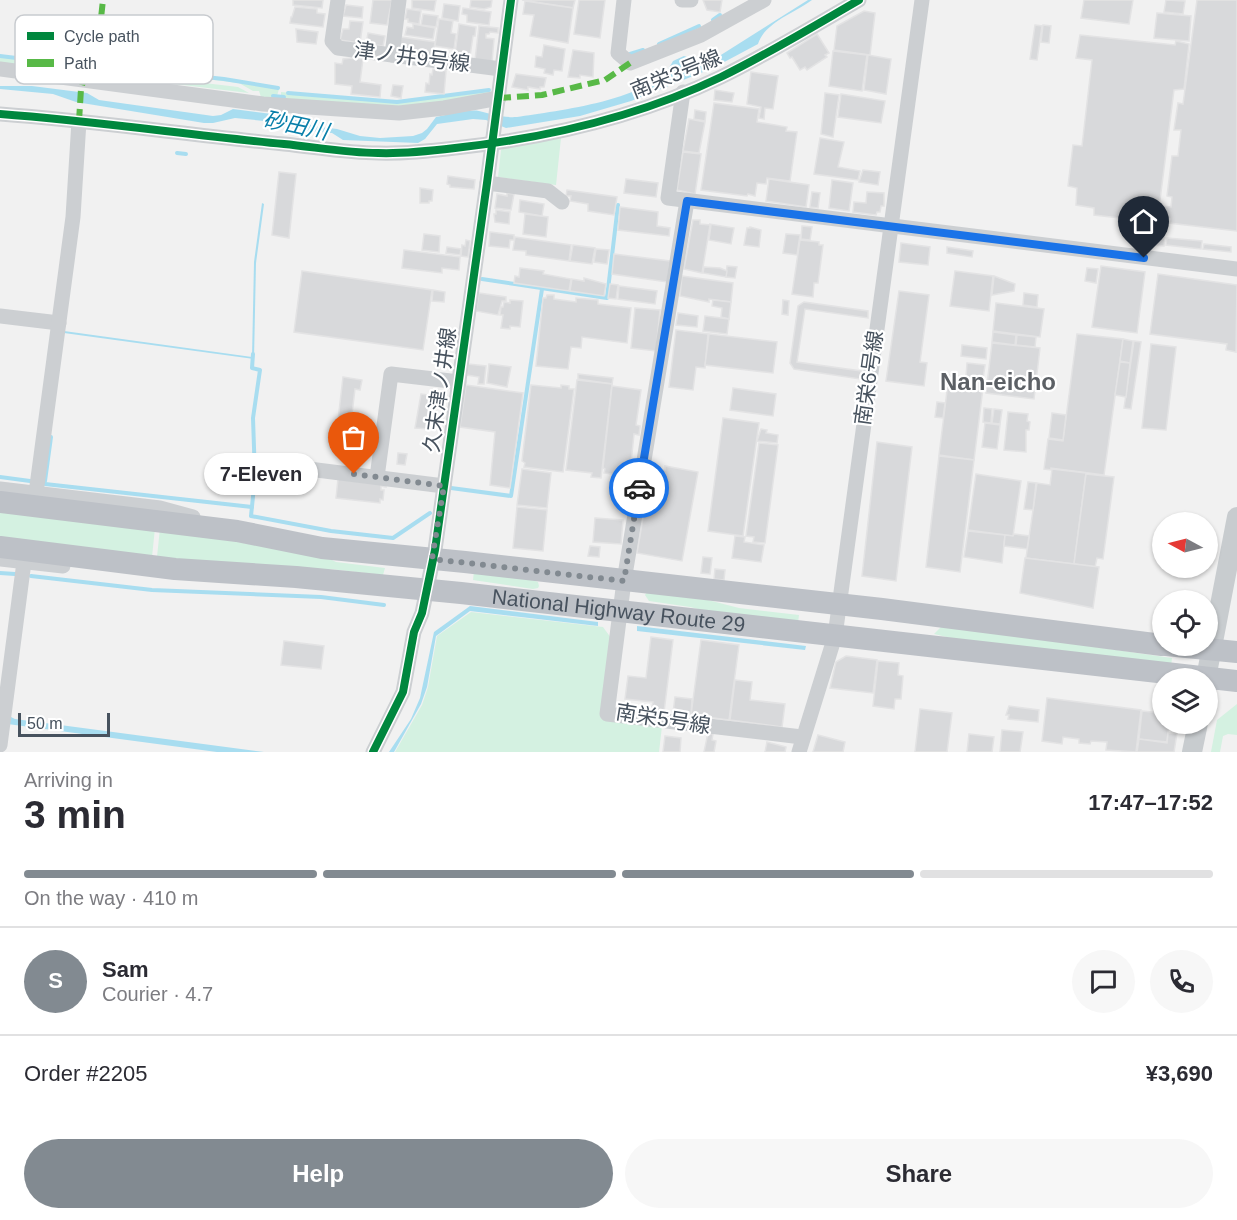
<!DOCTYPE html>
<meta charset="utf-8">
<style>
body{margin:0;font-family:Helvetica,"Noto Sans JP",sans-serif;background:#f7f7f7;color:#2b2b33;height:100vh;display:flex;flex-direction:column;font-size:22px;white-space:nowrap}
*{box-sizing:border-box;margin:0}
p{font-size:20px;color:#7c7c81}
.icon{flex:none;width:33px;height:33px;fill:none;stroke:currentColor;stroke-width:2;stroke-linecap:round;stroke-linejoin:round}
.map{position:relative;height:752px;overflow:hidden}
.drawer{display:flex;flex-direction:column;background:#fff;flex:1}
.drawer>*{flex:none}
.needle{width:39px;rotate:277deg}
.fabs{position:absolute;left:1152px;top:512px;display:grid;gap:12px}
.fabs a{display:grid;place-items:center;width:66px;height:66px;border-radius:50%;background:#fff;box-shadow:0 2px 4px #0004;font-size:30px}
.scale{position:absolute;left:18px;bottom:15px;width:92px;box-sizing:border-box;padding-left:6px;border:3px solid #47525e;border-top:0;font-size:16px;line-height:21px;white-space:nowrap;color:#47525e;-webkit-text-stroke:4px #fff;paint-order:stroke}
.pin{position:absolute;display:grid;place-items:center;width:51px;height:51px;color:#fff;margin:-62px -26px;border-radius:50% 50% 50% 0;rotate:-45deg;box-shadow:0 0 6px #0007}
.pin .icon{rotate:45deg}
.courier{position:absolute;display:grid;place-items:center;width:60px;height:60px;margin:-30px;border:4px solid #1a73e8;border-radius:50%;background:#fff;color:#222;box-shadow:0 2px 8px #0007}
.bubble{position:absolute;height:42px;border-radius:21px;background:#fff;box-shadow:0 2px 4px #0004;font-size:20px;font-weight:800;line-height:42px;text-align:center}
.headline em{font-style:normal;font-weight:800}
.headline div{display:flex;flex-direction:column-reverse}
.headline{display:flex;align-items:center;justify-content:space-between;height:102px;padding:0 24px}
h1{font-size:39px;font-weight:800;line-height:45px}
.bar{display:grid;grid-template-columns:repeat(4,1fr);gap:9px 6px;align-content:center;height:72px;padding:0 24px}
.bar i{height:8px;border-radius:4px;background:#e1e1e2}
.bar .current{background:#828a91}
.bar p{grid-column:span 4}
.line{display:flex;align-items:center;gap:15px;padding:0 24px;border-top:2px solid #e1e1e2}
.line div{flex:1}
.round{display:grid;place-items:center;flex:none;width:63px;height:63px;border-radius:32px;background:#f7f7f7}
.primary-button{display:flex;gap:12px;margin-top:auto;padding:12px 24px}
.primary-button a{flex:1;height:69px;border-radius:36px;background:#828a91;color:#fff;font-size:24px;font-weight:800;line-height:69px;text-align:center}
.primary-button a+a{background:#f7f7f7;color:#2b2b33}
.map>svg:first-child{display:block}
.green{fill:#d4f1e1}
.water{fill:#a8ddf0}
.lines{fill:none;stroke-linecap:round;stroke-linejoin:round}
.stream{stroke:#a8ddf0;stroke-width:4}
.building{fill:#d8d9db;stroke:#e3e3e4;stroke-width:1.5}
.minor{stroke:#cccfd2;stroke-width:15}
.major{stroke:#c8cccf;stroke-width:20}
.highway{stroke:#bdc1c7;stroke-width:22}
.quiet{stroke:#58b947;stroke-width:6;stroke-dasharray:12 6;stroke-linecap:butt}
.cycleway-casing{stroke:#fff;stroke-width:11}
.cycleway{stroke:#00873e;stroke-width:8}
.done{stroke:#828a91;stroke-width:6;stroke-dasharray:0 10.8}
.route{stroke:#1a73e8;stroke-width:8}
.labels{text-anchor:middle;stroke-width:4.5;stroke-linejoin:round;paint-order:stroke}
.street-label{font-size:21px;fill:#47525e;stroke:#fff}
.water-label{font-size:22px;font-style:italic;fill:#087faa;stroke:#fff}
.quarter-label{font-size:24px;font-weight:bold;fill:#5c6065;stroke:#fff}
.key{fill:#fff;stroke:#c8cbcf;stroke-width:1.5}
.key-label{font-size:16px;fill:#47525e}
</style>
<div class="map">
<svg width="1237" height="752" viewBox="0 0 1237 752">
<rect width="100%" height="100%" fill="#f1f1f1"/>
<g class="green">
<polygon points="0,57 85,67 83,76 0,65"/>
<polygon points="92,65 240,82 279,89 277,96 281,96 281,92 398,103 492,91 491,95 396,110 262,100 259,91 253,91 239,83 137,71 111,75 110,78 88,77"/>
<polygon points="137,75 238,87 249,93 125,78"/>
<polygon points="561,138 556,185 498,177 501,150 503,148"/>
<polygon points="0,511 155,528 152,557 0,540"/>
<polygon points="160,528 328,558 336,562 385,568 383,575 330,569 328,573 157,557"/>
<polygon points="474,571 532,580 538,582 539,586 538,588 533,589 473,580"/>
<polygon points="647,592 708,600 739,608 799,615 798,623 735,618 690,607 649,601 645,595"/>
<polygon points="471,612 603,627 611,638 601,719 662,726 659,752 395,752 422,705 428,687 437,636"/>
<polygon points="943,625 1172,658 1171,667 980,645 934,634"/>
<polygon points="1237,704 1237,735 1228,734 1223,736 1220,752 1211,752 1217,720"/>
</g>
<g class="water">
<path d="M808 0H812C795 13 765 22 758 44L713 68 661 89 631 101 580 116 506 128 486 120 473 119 437 124 425 139 418 143 343 140 332 133 308 131 285 123 235 118 213 123H204L76 102 53 94 0 89V86H32L87 93 99 100 213 116 221 115 233 109 296 117 313 126 337 129 360 136 380 138 413 136 422 133 427 129 436 117C447 115 468 109 479 111 492 114 503 118 517 117 556 111 655 100 673 61L684 56 699 61 713 60Z"/>
<polygon points="262,203 264,204 256,263 254,359 64,333 64,331 252,357 254,262"/>
<polygon points="470,606 598,622 598,626 470,611 436,636 427,687 421,704 394,752 389,752 411,719 420,698 434,632"/>
<polygon points="637,626 806,646 805,650 637,631"/>
<polygon points="9,716 15,719 264,752 217,752 0,723"/>
</g>
<g class="lines">
<g class="stream">
<polyline points="713,20 720,15"/>
<polyline points="659,44 699,26"/>
<polyline points="630,54 643,50"/>
<polyline points="0,56 82,66"/>
<polyline points="93,65 224,79 278,88"/>
<polyline points="288,93 397,102 489,90"/>
<polyline points="273,96 284,97"/>
<polyline points="177,153 186,154"/>
<polyline points="482,279 607,298 618,205"/>
<polyline points="253,354 252,368 260,370 253,418 255,477 251,516 331,531 393,538 430,513"/>
<polyline points="0,477 30,481"/>
<polyline points="45,481 51,437"/>
<polyline points="45,484 252,507"/>
<polyline points="451,488 511,496 542,289"/>
<polyline points="0,573 15,574"/>
<polyline points="31,576 152,590 321,597 384,605"/>
</g>
</g>
<g class="building">
<polygon points="293,0 323,0 322,8 293,5"/>
<polygon points="373,0 392,0 387,25 370,23"/>
<polygon points="412,0 436,0 434,11 412,8"/>
<polygon points="471,0 492,0 491,7 484,9 470,7"/>
<polygon points="522,0 575,0 573,8"/>
<polygon points="579,0 605,0 600,38 574,34"/>
<polygon points="703,0 722,0 720,12 707,10"/>
<polygon points="1084,0 1133,0 1129,24 1081,18"/>
<polygon points="1166,0 1185,1 1183,14 1164,12"/>
<polygon points="1197,0 1237,0 1237,231 1169,223 1170,219 1159,217 1161,206 1171,207 1172,197 1167,196 1172,156 1178,156 1181,130 1174,130 1178,103 1183,104"/>
<polygon points="525,1 573,8 568,43 530,36 534,15 523,14"/>
<polygon points="444,4 460,6 458,21 442,18"/>
<polygon points="346,5 363,7 362,18 343,16"/>
<polygon points="295,7 317,9 317,13 325,14 323,27 290,23 291,17 292,17"/>
<polygon points="463,8 491,12 489,25 467,22 467,15 462,14"/>
<polygon points="407,9 421,11 419,24 408,22 408,19 405,19"/>
<polygon points="864,11 875,13 870,55 834,50 837,26"/>
<polygon points="1157,13 1191,16 1189,41 1154,38"/>
<polygon points="423,14 438,16 436,27 421,25"/>
<polygon points="439,19 453,21 451,33 456,34 454,49 435,46"/>
<polygon points="350,21 363,22 360,43 340,40 343,29 349,29"/>
<polygon points="413,24 435,28 433,39 405,35 407,27 413,28"/>
<polygon points="459,24 476,27 475,36 473,36 470,56 455,54"/>
<polygon points="1035,25 1042,26 1037,60 1030,59"/>
<polygon points="1043,25 1051,26 1049,43 1041,42"/>
<polygon points="479,26 498,28 498,33 490,32 489,34 486,34 486,38 494,39 492,62 475,60"/>
<polygon points="296,29 318,32 316,44 297,42"/>
<polygon points="368,33 385,36 383,46 366,44"/>
<polygon points="817,34 829,53 825,55 827,57 807,70 805,67 800,70 792,57 790,58 787,53"/>
<polygon points="1080,35 1175,45 1176,41 1189,44 1184,89 1174,90 1159,208 1157,208 1156,216 1138,213 1137,220 1094,215 1094,208 1076,205 1077,188 1068,186 1073,145 1082,146 1092,60 1076,58"/>
<polygon points="401,37 435,42 433,54 399,48"/>
<polygon points="544,45 565,49 562,71 554,70 553,75 544,73 545,69 535,67 536,56 542,57"/>
<polygon points="573,50 594,53 593,77 580,75 580,78 568,77"/>
<polygon points="833,51 867,55 862,91 829,86"/>
<polygon points="868,55 891,59 886,94 864,90"/>
<polygon points="352,58 363,59 360,82 381,85 380,97 351,94 352,86 335,84 335,63 342,64 343,59"/>
<polygon points="433,69 446,71 444,94 425,92 426,83 429,84 430,74 432,75"/>
<polygon points="751,72 778,76 773,109 765,108 764,119 759,118 761,107 747,104"/>
<polygon points="516,74 546,78 544,87 540,87 540,89 528,87 528,90 512,87"/>
<polygon points="393,85 403,86 401,98 391,96"/>
<polygon points="715,90 734,93 732,102 714,100"/>
<polygon points="825,93 839,95 833,137 821,134"/>
<polygon points="841,94 885,101 881,123 838,117"/>
<polygon points="714,103 759,109 757,122 787,127 786,131 797,132 790,181 767,178 766,184 757,183 755,196 748,194 747,196 701,190"/>
<polygon points="695,110 706,112 705,121 694,119"/>
<polygon points="689,119 705,122 699,153 683,151"/>
<polygon points="820,138 844,142 838,167 860,171 858,180 814,174"/>
<polygon points="683,152 701,154 695,194 677,190"/>
<polygon points="863,170 880,172 878,185 859,182"/>
<polygon points="279,172 296,174 289,238 272,235"/>
<polygon points="448,176 475,180 474,189 450,187 450,185 447,184"/>
<polygon points="626,179 658,183 656,197 624,193"/>
<polygon points="769,179 809,185 806,207 766,201"/>
<polygon points="832,180 853,183 849,211 829,208"/>
<polygon points="420,188 433,190 432,201 429,201 429,203 420,203"/>
<polygon points="567,190 617,197 614,215 588,211 588,204 570,201 571,196 566,196"/>
<polygon points="812,192 820,193 818,208 810,207"/>
<polygon points="867,192 884,193 884,206 881,206 880,212 877,212 876,215 853,212 854,202 866,203"/>
<polygon points="507,193 514,194 511,210 495,208 497,194 507,196"/>
<polygon points="520,200 544,204 542,216 519,212"/>
<polygon points="620,207 658,212 657,226 670,228 669,236 618,230"/>
<polygon points="496,210 510,212 509,224 495,222 494,214 496,214"/>
<polygon points="525,214 548,217 546,237 523,234"/>
<polygon points="693,220 700,220 700,224 710,225 702,273 684,269"/>
<polygon points="709,224 734,228 731,244 709,240 711,225"/>
<polygon points="802,226 812,227 810,240 801,239"/>
<polygon points="750,227 761,230 759,247 744,245 747,228 750,228"/>
<polygon points="490,232 514,235 514,240 510,240 509,248 489,246"/>
<polygon points="424,234 440,236 439,252 422,250"/>
<polygon points="786,234 800,235 797,255 783,253"/>
<polygon points="515,237 571,245 569,261 526,255 526,251 513,250"/>
<polygon points="1154,237 1165,238 1164,246 1153,245"/>
<polygon points="1167,238 1202,241 1201,249 1166,245"/>
<polygon points="466,240 470,241 468,257 461,256 462,245 465,246"/>
<polygon points="800,240 819,242 819,245 823,245 818,283 814,283 813,297 792,294"/>
<polygon points="901,243 930,247 928,265 899,262"/>
<polygon points="1204,244 1231,247 1231,252 1203,249"/>
<polygon points="573,245 595,248 592,264 570,261"/>
<polygon points="447,247 461,249 460,255 446,253"/>
<polygon points="947,247 973,251 972,257 947,253"/>
<polygon points="596,249 609,250 607,264 594,262"/>
<polygon points="404,250 460,257 459,270 442,268 442,273 402,268"/>
<polygon points="614,254 670,261 667,282 612,274"/>
<polygon points="727,266 737,267 735,278 726,277"/>
<polygon points="1101,266 1145,272 1137,333 1092,327"/>
<polygon points="704,267 720,268 727,271 726,277 703,273"/>
<polygon points="520,268 544,271 543,274 571,279 569,291 514,283 515,276 519,277"/>
<polygon points="1087,268 1098,269 1096,283 1085,281"/>
<polygon points="302,271 432,290 423,350 294,332"/>
<polygon points="955,271 993,276 989,311 950,306"/>
<polygon points="1158,274 1237,285 1236,352 1226,350 1227,344 1150,334"/>
<polygon points="682,276 733,283 731,302 709,299 709,302 680,296"/>
<polygon points="994,276 1015,284 1014,291 992,295"/>
<polygon points="584,278 606,284 604,296 570,291 572,279 584,281"/>
<polygon points="610,284 618,285 616,299 608,298"/>
<polygon points="619,286 657,291 655,304 618,299"/>
<polygon points="433,290 445,292 444,302 432,301"/>
<polygon points="899,291 929,295 920,362 927,363 924,386 886,381"/>
<polygon points="479,293 506,297 506,301 502,301 498,315 476,311"/>
<polygon points="1024,293 1038,295 1037,307 1023,305"/>
<polygon points="547,295 554,295 554,299 576,302 576,298 598,300 598,304 631,308 627,343 582,337 581,348 571,347 568,369 536,366 543,298 546,298"/>
<polygon points="510,300 523,301 520,327 510,326 510,329 501,328 503,315 500,315 501,307 503,307 504,302 510,303"/>
<polygon points="713,300 731,302 729,319 721,317 722,308 712,306"/>
<polygon points="783,300 789,301 788,315 782,314"/>
<polygon points="804,302 868,311 868,318 805,309 797,362 861,371 860,379 794,369 790,363 798,306"/>
<polygon points="996,303 1044,309 1040,337 993,331"/>
<polygon points="635,308 660,310 656,351 631,348"/>
<polygon points="678,313 698,316 697,327 676,325"/>
<polygon points="705,316 729,319 727,334 703,331"/>
<polygon points="676,330 708,334 705,368 696,367 693,390 669,387"/>
<polygon points="993,332 1016,335 1015,345 992,342"/>
<polygon points="709,334 777,342 773,373 705,365"/>
<polygon points="1077,334 1123,339 1104,475 1051,468 1051,470 1044,469 1048,439 1063,441"/>
<polygon points="1017,335 1036,337 1035,347 1016,345"/>
<polygon points="1123,339 1133,341 1130,363 1120,361"/>
<polygon points="1134,341 1141,342 1131,409 1124,408"/>
<polygon points="992,343 1040,348 1034,399 986,393"/>
<polygon points="1151,344 1176,347 1166,430 1142,428"/>
<polygon points="962,345 987,348 986,359 961,356"/>
<polygon points="1120,362 1130,363 1126,397 1115,395"/>
<polygon points="967,363 985,365 983,379 966,377"/>
<polygon points="468,364 486,366 484,384 478,384 479,377 467,375"/>
<polygon points="489,364 511,367 507,387 487,383"/>
<polygon points="578,374 613,378 612,384 578,379"/>
<polygon points="949,375 984,380 974,460 939,455"/>
<polygon points="343,377 362,380 360,390 355,389 351,422 338,420"/>
<polygon points="577,380 612,384 601,478 591,477 592,473 566,470"/>
<polygon points="466,385 523,393 510,488 490,485 495,432 460,427"/>
<polygon points="531,385 561,388 561,385 569,386 569,389 574,389 563,472 524,467 525,463 522,461"/>
<polygon points="612,386 641,390 636,425 640,426 639,435 634,434 630,473 618,472 618,475 604,473 605,469 603,468"/>
<polygon points="733,388 776,394 773,416 730,410"/>
<polygon points="421,394 434,396 433,409 436,410 434,424 429,424 429,429 415,428"/>
<polygon points="937,402 945,403 943,418 935,417"/>
<polygon points="984,408 992,409 991,423 983,422"/>
<polygon points="994,409 1002,410 1000,424 992,423"/>
<polygon points="1008,412 1028,414 1027,421 1030,422 1029,430 1026,430 1026,452 1004,450"/>
<polygon points="1052,413 1066,415 1063,440 1049,438"/>
<polygon points="723,418 759,423 743,536 708,531"/>
<polygon points="985,423 1000,425 997,449 982,447"/>
<polygon points="336,425 347,426 345,444 333,442"/>
<polygon points="761,429 767,430 766,433 778,435 777,443 757,441"/>
<polygon points="877,442 912,447 896,581 862,576"/>
<polygon points="759,443 778,445 765,543 753,542 754,537 746,536"/>
<polygon points="398,453 407,454 405,465 397,464"/>
<polygon points="939,456 974,460 960,572 926,567"/>
<polygon points="652,465 660,467 660,470 665,470 665,466 698,472 682,561 637,553"/>
<polygon points="522,469 551,473 547,508 517,505"/>
<polygon points="1052,469 1086,473 1074,564 1026,558 1037,483 1050,485"/>
<polygon points="976,474 1021,481 1013,536 968,530"/>
<polygon points="1086,474 1114,477 1103,559 1097,558 1095,567 1074,564"/>
<polygon points="338,479 386,485 386,487 381,486 381,490 384,490 383,500 380,499 380,503 336,498"/>
<polygon points="1028,482 1036,483 1033,510 1024,509"/>
<polygon points="517,507 547,510 543,551 513,548"/>
<polygon points="595,518 623,520 621,544 593,542"/>
<polygon points="968,531 1005,535 1002,563 964,557"/>
<polygon points="1014,534 1029,536 1027,549 1004,546 1005,535 1013,536"/>
<polygon points="735,536 745,537 744,542 764,545 761,562 732,558"/>
<polygon points="590,546 600,547 599,557 588,556"/>
<polygon points="703,557 712,558 710,574 701,573"/>
<polygon points="1025,558 1099,567 1093,608 1020,593"/>
<polygon points="715,569 725,570 724,580 714,579"/>
<polygon points="651,637 673,640 664,712 651,711 653,702 625,699 628,676 646,678"/>
<polygon points="701,640 739,645 729,720 691,715"/>
<polygon points="284,641 324,646 321,669 281,665"/>
<polygon points="846,656 877,660 873,693 830,688 836,662"/>
<polygon points="878,661 899,663 898,675 903,676 901,699 895,699 894,709 873,706"/>
<polygon points="735,680 752,682 750,700 785,704 782,727 730,720"/>
<polygon points="675,697 692,699 691,715 673,713"/>
<polygon points="1047,698 1141,710 1136,752 1106,750 1107,742 1091,741 1090,744 1079,743 1079,739 1063,737 1062,744 1042,741"/>
<polygon points="1009,706 1039,710 1038,722 1008,719 1009,715 1006,715"/>
<polygon points="920,709 952,713 947,752 915,752"/>
<polygon points="1142,711 1162,713 1162,723 1169,723 1167,742 1139,739"/>
<polygon points="1002,730 1023,732 1020,752 1000,752"/>
<polygon points="708,733 713,734 712,740 716,741 714,752 704,752"/>
<polygon points="1168,733 1177,733 1174,752 1137,752 1139,739 1167,743"/>
<polygon points="969,734 994,737 992,752 967,752"/>
<polygon points="818,735 845,742 843,752 813,752"/>
<polygon points="665,736 681,738 680,752 663,752"/>
<polygon points="767,742 786,747 785,752 765,752"/>
</g>
<g class="lines">
<g class="minor">
<polyline points="338,0 332,41 338,48 501,69"/>
<polyline points="624,0 618,53 630,63 701,35 764,0"/>
<polyline points="682,0 691,0"/>
<polyline points="392,55 399,0"/>
<polyline points="0,69 263,104 399,113 444,108 499,98"/>
<polyline points="683,92 668,198 1237,269"/>
<path d="M0 114C95 121 189 135 284 144 315 147 347 153 378 153 404 154 430 151 455 148 546 138 638 117 721 77 768 54 814 26 859 0"/>
<polyline points="487,183 548,191 562,202"/>
<polyline points="687,201 624,581 607,714 802,737"/>
<polyline points="0,316 59,323"/>
<polyline points="261,463 444,486"/>
<polyline points="377,477 391,374 459,382"/>
<polyline points="0,489 160,508 193,517"/>
<polyline points="36,493 73,217 79,121"/>
<polyline points="0,559 63,566"/>
<polyline points="0,745 24,562"/>
<polyline points="373,752 403,692 414,632 422,613 435,550 487,183 511,0"/>
<polyline points="799,752 835,636 922,0"/>
</g>
<g class="major">
<polyline points="1206,678 1237,517"/>
<polyline points="1192,752 1198,723"/>
</g>
<g class="highway">
<polyline points="0,502 237,531 322,548 465,562 882,609 1162,645"/>
<path id="s1" d="M0 547 175 569 296 577 461 593 1237 681"/>
<polyline points="1166,645 1237,652"/>
</g>
<g class="quiet">
<polyline points="499,98 542,95 605,80 630,63"/>
<polyline points="79,121 81,89 101,18 103,0"/>
</g>
<defs>
<g id="cycleway">
<path d="M0 114C95 121 189 135 284 144 315 147 347 153 378 153 404 154 430 151 455 148 546 138 638 117 721 77 768 54 814 26 859 0"/>
<polyline points="373,752 403,692 414,632 422,613 435,550 487,183 511,0"/>
</g>
</defs>
<use href="#cycleway" class="cycleway-casing"/>
<use href="#cycleway" class="cycleway"/>
</g>
<g class="lines">
<polyline class="done" points="354,474 444,486 432,559 624,581 639,488"/>
<polyline class="route" points="639,488 687,201 1144,258"/>
</g>
<g class="labels">
<g class="street-label">
<text transform="translate(412 57) rotate(7)" y="7">津ノ井9号線</text>
<text transform="translate(676 74) rotate(-22)" y="7">南栄3号線</text>
<text transform="translate(869 378) rotate(-82)" y="7">南栄6号線</text>
<text transform="translate(440 390) rotate(-82)" y="7">久末津ノ井線</text>
<text dy="7" stroke="none"><textPath href="#s1" startOffset="622">National Highway Route 29</textPath></text>
<text transform="translate(663 719) rotate(9)" y="7">南栄5号線</text>
</g>
<g class="water-label">
<text transform="translate(296 125) rotate(12)" y="8">砂田川</text>
</g>
<g class="quarter-label">
<text x="998" y="390">Nan-eicho</text>
</g>
</g>
<rect x="15" y="15" width="198" height="69" rx="9" class="key"/>
<rect x="27" y="32" width="27" height="8" fill="#00873e"/>
<rect x="27" y="59" width="27" height="8" fill="#58b947"/>
<g class="key-label">
<text x="64" y="42">Cycle path</text>
<text x="64" y="69">Path</text>
</g>
</svg>
<div class="fabs">
<a><svg class="needle" viewBox="-14 -14 28 28"><path d="M0-13l5 13h-10z" fill="#e53935"/><path d="M0 13l5-13h-10z" fill="#7c7c81"/></svg></a>
<a><svg class="icon" aria-label="locate" viewBox="0 0 24 24"><circle cx="12" cy="12" r="6"/><path d="M12 2v4M12 18v4M2 12h4M18 12h4"/></svg></a>
<a><svg class="icon" aria-label="layers" viewBox="0 0 24 24"><path d="M12 4l9 5-9 5-9-5zM3 14l9 5 9-5"/></svg></a>
</div>
<div class="scale">50 m</div>
<div class="pin" style="left:354px;top:474px;background:#ea580c"><svg class="icon" aria-label="bag" viewBox="0 0 24 24"><path d="M5 8h14l-1 12H6zM9 8a3 3 0 0 1 6 0"/></svg></div>
<div class="pin" style="left:1144px;top:258px;background:#1f2937"><svg class="icon" aria-label="home" viewBox="0 0 24 24"><path d="M3 11l9-7 9 7M6 9v11h12V9"/></svg></div>
<div class="courier" style="left:639px;top:488px"><svg class="icon" aria-label="car" viewBox="0 0 24 24"><path d="M5 17H2v-5l4-1 3-4h7l3 4 3 1v5h-3M9 17h6M6 11h13"/><circle cx="7" cy="17" r="2"/><circle cx="17" cy="17" r="2"/></svg></div>
<div class="bubble" style="left:204px;top:453px;width:114px">7-Eleven</div>
</div>
<section class="drawer">
<div class="headline"><div><h1>3 min</h1><p>Arriving in</p></div><em>17:47–17:52</em></div>
<div class="bar"><i class="current"></i><i class="current"></i><i class="current"></i><i></i><p>On the way · 410 m</p></div>
<div class="line" style="height:108px"><b class="round" style="background:#828a91;color:#fff">S</b><div><b>Sam</b><p>Courier · 4.7</p></div><a class="round"><svg class="icon" aria-label="chat" viewBox="0 0 24 24"><path d="M4 5h16v11H9l-5 4z"/></svg></a><a class="round"><svg class="icon" aria-label="phone" viewBox="0 0 24 24"><path d="M5 4h4l2 5-3 2q2 4 5 5l2-3 5 2v4C11 20 4 13 5 4z"/></svg></a></div>
<div class="line" style="height:78px"><div>Order #2205</div><b>¥3,690</b></div>
<div class="primary-button"><a>Help</a><a>Share</a></div>
</section>
